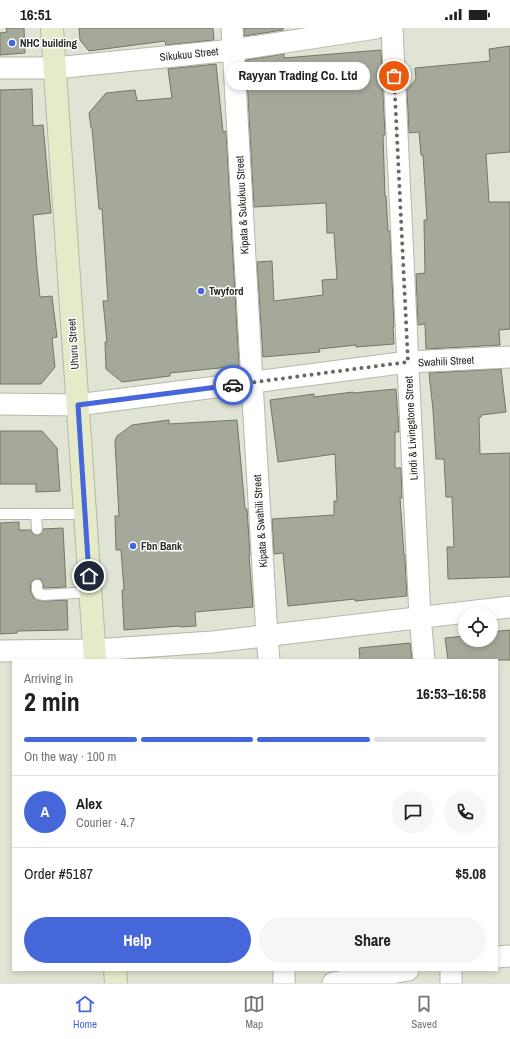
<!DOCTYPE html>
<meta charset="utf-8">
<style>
body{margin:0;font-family:"Archivo Narrow",sans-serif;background:#f6f6f6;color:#202124;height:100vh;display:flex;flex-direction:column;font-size:15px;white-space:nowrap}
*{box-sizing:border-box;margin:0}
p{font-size:13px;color:#757577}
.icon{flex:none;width:22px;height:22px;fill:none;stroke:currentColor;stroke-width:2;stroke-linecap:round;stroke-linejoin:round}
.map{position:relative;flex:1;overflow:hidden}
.side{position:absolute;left:12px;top:631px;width:486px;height:312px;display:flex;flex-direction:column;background:#fff;border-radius:0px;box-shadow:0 2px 6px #0003}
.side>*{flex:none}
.controls{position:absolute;left:458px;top:579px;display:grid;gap:8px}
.controls a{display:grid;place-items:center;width:40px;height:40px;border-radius:50%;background:#fff;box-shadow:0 2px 6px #0003;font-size:20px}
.pin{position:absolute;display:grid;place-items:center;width:34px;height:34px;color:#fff;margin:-17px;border:2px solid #fff;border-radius:50%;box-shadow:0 1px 4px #0007}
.courier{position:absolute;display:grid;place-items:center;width:40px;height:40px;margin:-20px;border:3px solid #4667da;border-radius:50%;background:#fff;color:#222;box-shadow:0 1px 5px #0007}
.bubble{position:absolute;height:28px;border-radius:14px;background:#fff;box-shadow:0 2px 6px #0003;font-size:13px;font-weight:700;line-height:28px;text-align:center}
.headline em{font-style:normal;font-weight:700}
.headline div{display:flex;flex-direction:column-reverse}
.headline{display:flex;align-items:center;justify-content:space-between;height:68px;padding:0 12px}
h1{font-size:26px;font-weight:700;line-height:30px}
.bar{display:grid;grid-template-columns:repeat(4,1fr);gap:6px 4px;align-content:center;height:48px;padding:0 12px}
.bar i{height:5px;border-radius:3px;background:#e0e0e0}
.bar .on{background:#4667da}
.bar p{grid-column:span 4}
.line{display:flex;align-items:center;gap:10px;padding:0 12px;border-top:1px solid #e0e0e0}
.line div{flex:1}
.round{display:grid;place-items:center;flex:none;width:42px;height:42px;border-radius:21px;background:#f6f6f6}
.cta{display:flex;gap:8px;margin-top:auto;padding:8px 12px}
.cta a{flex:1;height:46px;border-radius:24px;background:#4667da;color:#fff;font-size:16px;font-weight:700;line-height:46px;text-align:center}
.cta a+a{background:#f6f6f6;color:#202124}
.status{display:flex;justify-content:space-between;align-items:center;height:28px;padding:0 20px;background:#fff;direction:ltr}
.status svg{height:11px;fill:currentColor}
.tabs{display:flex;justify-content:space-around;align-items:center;height:56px;border-top:1px solid #e0e0e0;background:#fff;font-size:11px;color:#757577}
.tabs a{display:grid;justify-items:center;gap:2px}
.tabs .on{color:#4667da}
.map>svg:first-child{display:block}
.building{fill:#a5a99a;stroke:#737668}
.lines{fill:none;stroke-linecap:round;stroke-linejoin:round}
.lane-casing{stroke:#b5b8a9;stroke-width:12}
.street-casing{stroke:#b5b8a9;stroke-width:23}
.secondary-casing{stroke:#b5b8a9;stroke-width:24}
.lane{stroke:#fff;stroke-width:10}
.street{stroke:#fff;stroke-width:21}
.secondary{stroke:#e5ebc8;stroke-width:22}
.done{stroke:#686a61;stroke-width:4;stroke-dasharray:0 7.2}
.route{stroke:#4667da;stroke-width:5}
.poi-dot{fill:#4667da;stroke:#fff;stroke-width:1.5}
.labels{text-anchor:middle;stroke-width:3;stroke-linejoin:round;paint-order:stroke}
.poi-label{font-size:11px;font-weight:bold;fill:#272923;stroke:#fff;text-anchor:start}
.street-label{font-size:11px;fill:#272923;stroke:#fff}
</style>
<div class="status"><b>16:51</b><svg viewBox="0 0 49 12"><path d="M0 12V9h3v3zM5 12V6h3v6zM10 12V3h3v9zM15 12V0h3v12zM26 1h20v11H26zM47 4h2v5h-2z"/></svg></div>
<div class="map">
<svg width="510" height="955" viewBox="0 0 510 955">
<rect width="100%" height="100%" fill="#e0e4d4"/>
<g class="building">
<polygon points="6,0 24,0 25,25 0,27 0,5 7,4"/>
<polygon points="79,0 213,0 214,12 166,17 165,13 89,23 80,12"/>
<polygon points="244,0 283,0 283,2 244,8"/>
<polygon points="510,18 510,124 486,126 489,174 510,174 510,301 499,302 500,317 426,321 425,296 418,297 416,246 425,245 424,192 427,192 423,127 421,127 419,104 409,105 407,62 416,51 415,40 490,33 489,21"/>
<polygon points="381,22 385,107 383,107 385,168 386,168 388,203 390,203 394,299 393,299 394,316 356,319 356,317 319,321 320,324 263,329 257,234 272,233 274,273 323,267 322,252 337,251 334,205 327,205 326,175 254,179 246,32 284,26 284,30"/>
<polygon points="216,36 223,104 226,103 239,338 170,345 170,348 122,354 106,341 105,314 107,314 103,273 108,273 102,181 99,181 92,100 91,100 89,85 106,65 135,62 137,73 172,70 168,41"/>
<polygon points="32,61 33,98 43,97 51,185 33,187 37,240 40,269 52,268 57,309 52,310 55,339 41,356 0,356 0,62"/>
<polygon points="501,341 506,384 481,387 481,389 479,390 480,426 510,425 510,549 448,551 447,519 454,519 452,469 446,469 444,431 436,431 433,382 429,345"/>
<polygon points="396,361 399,404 395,404 395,440 401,440 402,470 400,470 404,527 405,527 405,533 407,568 355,573 355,571 288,578 283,525 274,526 272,491 334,487 334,473 337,473 335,426 278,434 270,372 314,366 314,369 353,364 353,365"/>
<polygon points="169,392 169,396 237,392 245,481 247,481 250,527 249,527 253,579 195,584 196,598 180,599 180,598 124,602 122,562 124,562 121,522 116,522 115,488 119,488 115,413 117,408 132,397"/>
<polygon points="0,403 42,403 57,420 60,463 36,464 36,456 0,456"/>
<polygon points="19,494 19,502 31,502 32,505 37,507 41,506 43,501 63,500 66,559 44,560 42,553 40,551 37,551 33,552 31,554 30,562 33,569 38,572 44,573 67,572 68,602 17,603 17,605 0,606 0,495"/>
<polygon points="510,602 510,632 448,632 445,610 465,608 465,612 491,612 491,604"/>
<polygon points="410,615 412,632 360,632 359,620"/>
</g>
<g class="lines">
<defs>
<g id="lane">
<polyline points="0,486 85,486"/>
<polyline points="36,486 37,501"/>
<polyline points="37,557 37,562 39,566 44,567 90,564"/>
</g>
<g id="street">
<polyline points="232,0 252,354 267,608 269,632"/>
<polyline points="392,0 420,589 424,632"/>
<polyline points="0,40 55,40 233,22 376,0"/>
<polyline points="0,376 77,377 408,334 510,329"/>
<polyline points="0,623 94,622 212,614 510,579"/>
<polyline points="497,929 510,928"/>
<polyline points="451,942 451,955"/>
<polyline points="284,955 284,942"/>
<polyline points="333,955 408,942"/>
</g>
<g id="secondary">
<polyline points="52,0 95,632"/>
<polyline points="115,942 116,955"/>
</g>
</defs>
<use href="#lane" class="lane-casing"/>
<use href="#street" class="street-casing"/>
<use href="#secondary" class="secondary-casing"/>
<use href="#lane" class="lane"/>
<use href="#street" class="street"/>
<use href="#secondary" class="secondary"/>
</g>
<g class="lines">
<polyline class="done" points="233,357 408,334 394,48"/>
<polyline class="route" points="89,548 78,377 233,357"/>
</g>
<g class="poi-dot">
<circle cx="12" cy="15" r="4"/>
<circle cx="201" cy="263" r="4"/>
<circle cx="133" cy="518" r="4"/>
</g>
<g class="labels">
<g class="poi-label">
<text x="20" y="19">NHC building</text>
<text x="209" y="267">Twyford</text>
<text x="141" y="522">Fbn Bank</text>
</g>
<g class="street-label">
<text transform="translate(189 26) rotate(-6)" y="4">Sikukuu Street</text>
<text transform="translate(242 177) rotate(-93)" y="4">Kipata &amp; Sukukuu Street</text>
<text transform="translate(73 316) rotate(-94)" y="4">Uhuru Street</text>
<text transform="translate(446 333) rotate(-3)" y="4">Swahili Street</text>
<text transform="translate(411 400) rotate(-93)" y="4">Lindi &amp; Livingstone Street</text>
<text transform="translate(260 493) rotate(-94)" y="4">Kipata &amp; Swahili Street</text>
</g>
</g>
</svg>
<div class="controls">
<a><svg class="icon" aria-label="locate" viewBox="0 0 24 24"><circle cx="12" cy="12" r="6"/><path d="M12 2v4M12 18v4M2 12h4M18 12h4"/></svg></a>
</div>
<div class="pin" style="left:394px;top:48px;background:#ea580c"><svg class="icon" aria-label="bag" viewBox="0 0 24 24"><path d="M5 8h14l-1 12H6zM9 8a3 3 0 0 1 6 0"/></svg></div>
<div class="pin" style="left:89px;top:548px;background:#1f2937"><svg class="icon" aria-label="home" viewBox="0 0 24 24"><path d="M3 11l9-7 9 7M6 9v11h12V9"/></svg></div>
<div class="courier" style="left:233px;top:357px"><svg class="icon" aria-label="car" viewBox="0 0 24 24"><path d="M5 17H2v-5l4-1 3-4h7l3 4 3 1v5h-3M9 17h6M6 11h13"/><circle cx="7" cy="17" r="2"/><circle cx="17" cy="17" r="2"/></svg></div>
<div class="bubble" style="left:226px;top:34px;width:144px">Rayyan Trading Co. Ltd</div>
<section class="side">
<div class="headline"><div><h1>2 min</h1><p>Arriving in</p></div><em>16:53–16:58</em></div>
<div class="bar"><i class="on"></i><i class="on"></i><i class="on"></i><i></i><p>On the way · 100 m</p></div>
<div class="line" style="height:72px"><b class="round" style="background:#4667da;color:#fff">A</b><div><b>Alex</b><p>Courier · 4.7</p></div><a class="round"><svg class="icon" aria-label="chat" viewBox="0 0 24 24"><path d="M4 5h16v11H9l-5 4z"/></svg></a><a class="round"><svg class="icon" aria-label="phone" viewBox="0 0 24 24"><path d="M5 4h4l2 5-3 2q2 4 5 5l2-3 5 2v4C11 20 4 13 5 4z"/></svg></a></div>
<div class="line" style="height:52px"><div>Order #5187</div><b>$5.08</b></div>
<div class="cta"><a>Help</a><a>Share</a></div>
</section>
</div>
<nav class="tabs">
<a class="on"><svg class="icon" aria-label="home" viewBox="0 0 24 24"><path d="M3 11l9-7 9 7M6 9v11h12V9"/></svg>Home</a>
<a><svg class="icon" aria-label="map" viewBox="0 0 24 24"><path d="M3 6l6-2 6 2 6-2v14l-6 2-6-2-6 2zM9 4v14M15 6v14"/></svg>Map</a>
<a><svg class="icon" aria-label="saved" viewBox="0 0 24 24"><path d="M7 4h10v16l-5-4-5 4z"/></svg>Saved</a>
</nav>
